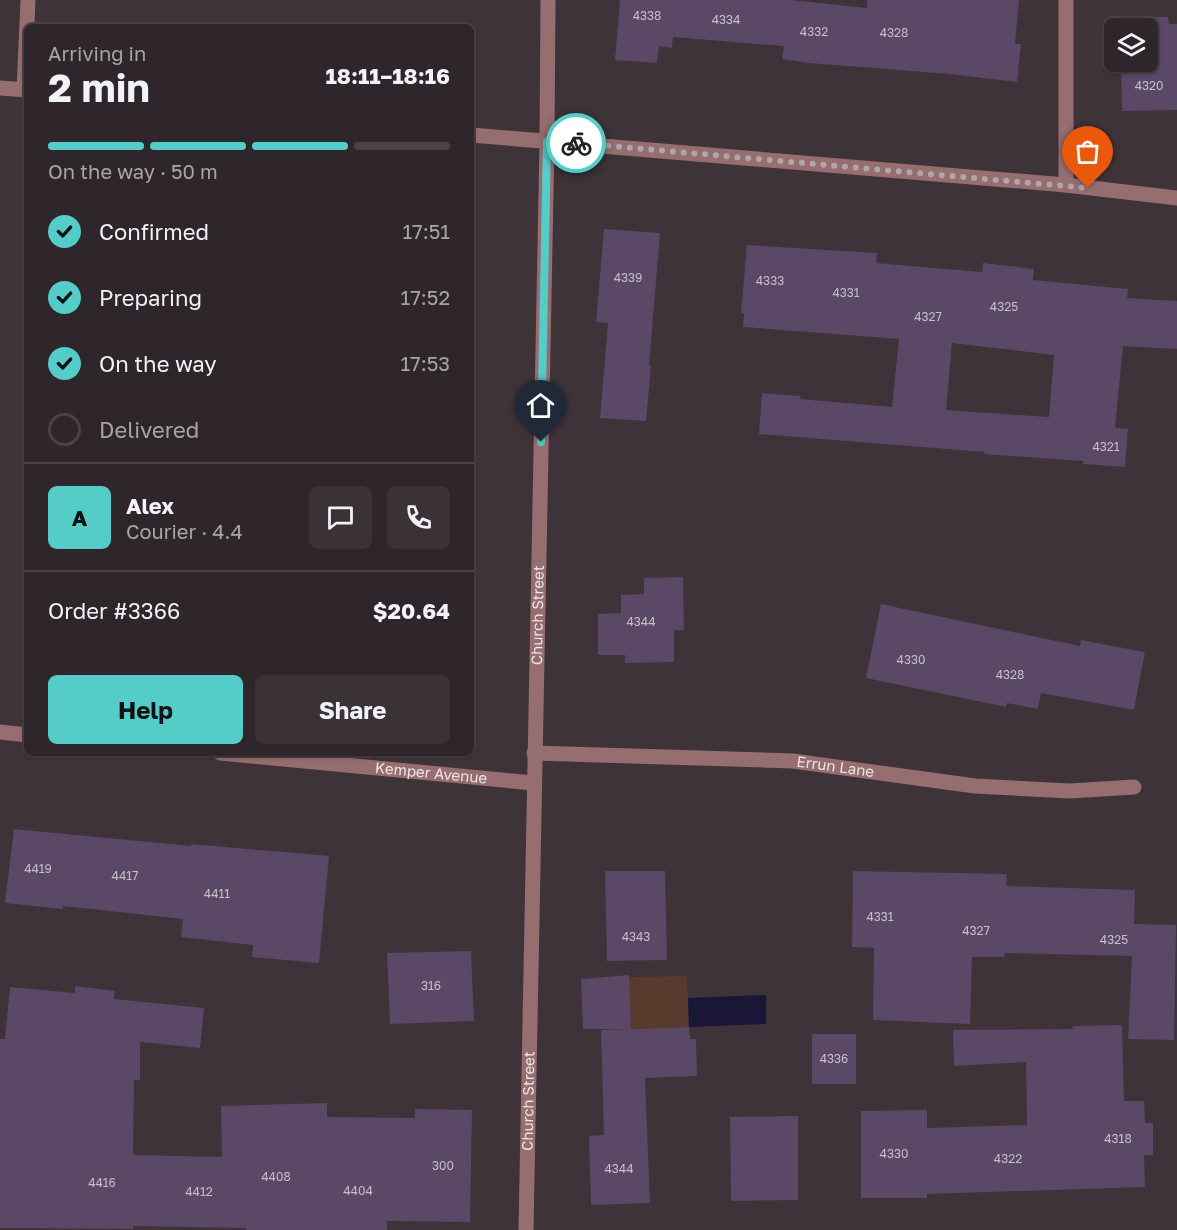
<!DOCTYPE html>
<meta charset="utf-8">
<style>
body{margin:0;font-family:"Golos Text",sans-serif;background:#3a3236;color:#f1f3f6;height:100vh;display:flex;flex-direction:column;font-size:22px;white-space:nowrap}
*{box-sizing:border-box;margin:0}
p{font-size:20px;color:#a7a5a8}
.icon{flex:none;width:33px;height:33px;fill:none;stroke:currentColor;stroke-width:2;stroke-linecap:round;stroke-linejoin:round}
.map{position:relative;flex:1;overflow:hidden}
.side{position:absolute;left:24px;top:24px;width:450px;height:732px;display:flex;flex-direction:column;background:#2e262a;border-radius:9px;box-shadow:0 2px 4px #0004,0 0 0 2px #494347}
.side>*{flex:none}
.controls{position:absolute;left:1104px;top:18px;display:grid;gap:12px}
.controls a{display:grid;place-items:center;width:54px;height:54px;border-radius:9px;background:#2e262a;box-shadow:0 2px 4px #0004,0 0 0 2px #494347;font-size:30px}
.pin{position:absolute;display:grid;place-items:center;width:51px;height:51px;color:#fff;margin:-62px -26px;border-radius:50% 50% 50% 0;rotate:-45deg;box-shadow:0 0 6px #0007}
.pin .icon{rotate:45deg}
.courier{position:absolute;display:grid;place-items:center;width:60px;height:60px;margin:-30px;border:4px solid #54cdc8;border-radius:50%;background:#fff;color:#222;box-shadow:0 2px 8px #0007}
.summary em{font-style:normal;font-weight:700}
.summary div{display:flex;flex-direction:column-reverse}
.summary{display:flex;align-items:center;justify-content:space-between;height:102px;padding:0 24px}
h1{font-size:39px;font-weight:700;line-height:45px}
.bar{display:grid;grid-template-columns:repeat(4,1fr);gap:9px 6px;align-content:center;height:72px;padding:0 24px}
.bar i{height:8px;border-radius:4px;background:#494347}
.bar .active{background:#54cdc8}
.bar p{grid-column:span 4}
.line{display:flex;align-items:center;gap:15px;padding:0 24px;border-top:2px solid #494347}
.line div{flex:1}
.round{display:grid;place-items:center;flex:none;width:63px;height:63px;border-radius:9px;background:#3a3236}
ol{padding:0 24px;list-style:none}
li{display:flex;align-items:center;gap:18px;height:66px}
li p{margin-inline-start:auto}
li .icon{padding:6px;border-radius:50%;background:#54cdc8;color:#111;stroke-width:4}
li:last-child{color:#a7a5a8}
li i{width:33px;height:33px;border:3px solid #494347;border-radius:50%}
.primary-button{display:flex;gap:12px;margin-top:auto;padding:12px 24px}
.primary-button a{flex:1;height:69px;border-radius:9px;background:#54cdc8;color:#111;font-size:24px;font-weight:700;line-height:69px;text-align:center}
.primary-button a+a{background:#3a3236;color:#f1f3f6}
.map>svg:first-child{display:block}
.green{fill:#583b2c}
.water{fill:#191735}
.building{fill:#5b4766;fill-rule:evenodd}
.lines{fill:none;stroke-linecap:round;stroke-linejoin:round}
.minor{stroke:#976e70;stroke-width:15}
.done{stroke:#aea6aa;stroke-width:6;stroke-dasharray:0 10.8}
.route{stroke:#54cdc8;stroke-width:8}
.labels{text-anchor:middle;stroke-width:5;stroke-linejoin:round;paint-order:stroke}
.number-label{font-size:12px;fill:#c7bdc8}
.street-label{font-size:15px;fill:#ebe4e8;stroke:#3d3338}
</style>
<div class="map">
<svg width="1177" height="1230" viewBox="0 0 1177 1230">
<rect width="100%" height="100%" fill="#3d3338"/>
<polygon class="green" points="687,976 689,1027 631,1029 629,977"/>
<polygon class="water" points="766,995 766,1024 689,1027 688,998"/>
<g class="building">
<polygon points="620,0 791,0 867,8 867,0 1019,0 1015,44 1021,44 1017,82 949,74 809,63 782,59 784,46 673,37 672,48 659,46 657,63 615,60"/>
<polygon points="1130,17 1168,17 1169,24 1177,24 1177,110 1122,111 1121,62 1148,62 1148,28 1121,28 1121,23 1130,22"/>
<polygon points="604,229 660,233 649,366 651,366 646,421 600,418 608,323 596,322"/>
<path d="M747 245 877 253 876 263 982 272 983 263 1034 269 1033 280 1128 289 1127 298 1177 301V349L1123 346 1115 428 1128 429 1125 467 1083 464 1084 461 984 454 985 452 759 434 762 393 800 396V399L892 407 899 339 743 327 744 314 741 313ZM952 343 1054 355 1049 417 946 410Z"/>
<polygon points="683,577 684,630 674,630 674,662 625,663 625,655 598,655 598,614 621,613 621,595 644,594 644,578"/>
<polygon points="881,604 1080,646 1081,640 1145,652 1134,710 1041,693 1038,709 1007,703 1006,707 866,678"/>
<polygon points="14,829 191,846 191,844 329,856 319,963 252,957 253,945 181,937 183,919 63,906 63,909 5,903"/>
<polygon points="605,871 665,871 667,960 607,961"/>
<polygon points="853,871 1007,874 1006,886 1135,890 1134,924 1176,925 1174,1040 1128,1039 1132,956 1005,953 1004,957 972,957 970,1024 873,1020 874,948 852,947"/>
<polygon points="471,951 474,1021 390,1024 387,953"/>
<polygon points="629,975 631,1029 583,1029 581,979"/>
<polygon points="75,986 115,991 114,999 204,1008 200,1048 140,1042 140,1080 134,1080 133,1155 222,1157 221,1106 327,1103 327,1117 415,1118 415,1109 472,1110 470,1222 387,1221 387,1230 246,1230 246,1228 133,1226 133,1229 0,1228 0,1039 5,1039 10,987 75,993"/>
<polygon points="1122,1025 1124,1101 1144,1101 1145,1123 1153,1123 1153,1155 1144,1155 1145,1187 927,1194 927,1198 861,1198 861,1111 927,1110 927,1128 1027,1125 1026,1062 954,1066 953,1030 1073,1029 1072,1026"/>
<polygon points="689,1027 690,1039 696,1039 697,1076 645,1078 650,1203 591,1205 589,1136 604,1135 601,1030"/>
<rect x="812" y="1034" width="44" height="50"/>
<polygon points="798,1116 798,1200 731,1201 730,1117"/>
</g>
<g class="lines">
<g class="minor">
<polyline points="1066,0 1066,185"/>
<polyline points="0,88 27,90"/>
<polyline points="24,90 28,0"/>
<polyline points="471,135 1066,185 1177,198"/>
<polyline points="0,732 27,735"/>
<path id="s1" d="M220 753 533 783"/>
<path id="s2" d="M534 753 793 761 975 786 1070 791 1134 787"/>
<path id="s3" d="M526 1230 547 142 548 0"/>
</g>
</g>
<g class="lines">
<polyline class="done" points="576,143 1088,188"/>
<polyline class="route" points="541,442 547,142 576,143"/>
</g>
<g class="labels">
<g class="number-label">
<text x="647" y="20">4338</text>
<text x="726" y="24">4334</text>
<text x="814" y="36">4332</text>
<text x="894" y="37">4328</text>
<text x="1149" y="90">4320</text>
<text x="628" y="282">4339</text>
<text x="770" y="285">4333</text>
<text x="846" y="297">4331</text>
<text x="1004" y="311">4325</text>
<text x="928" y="321">4327</text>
<text x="1106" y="451">4321</text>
<text x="641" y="626">4344</text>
<text x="911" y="664">4330</text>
<text x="1010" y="679">4328</text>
<text x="38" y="873">4419</text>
<text x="125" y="880">4417</text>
<text x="217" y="898">4411</text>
<text x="880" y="921">4331</text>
<text x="976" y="935">4327</text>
<text x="636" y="941">4343</text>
<text x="1114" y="944">4325</text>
<text x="431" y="990">316</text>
<text x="834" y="1063">4336</text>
<text x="1118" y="1143">4318</text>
<text x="894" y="1158">4330</text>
<text x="1008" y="1163">4322</text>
<text x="443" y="1170">300</text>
<text x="619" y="1173">4344</text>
<text x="276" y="1181">4408</text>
<text x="102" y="1187">4416</text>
<text x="358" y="1195">4404</text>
<text x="199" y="1196">4412</text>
</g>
<g class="street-label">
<text dy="5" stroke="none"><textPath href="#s3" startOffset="615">Church Street</textPath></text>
<text dy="5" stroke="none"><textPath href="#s2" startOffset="302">Errun Lane</textPath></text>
<text dy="5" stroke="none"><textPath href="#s1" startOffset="212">Kemper Avenue</textPath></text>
<text dy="5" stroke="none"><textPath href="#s3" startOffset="129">Church Street</textPath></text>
</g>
</g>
</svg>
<div class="controls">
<a><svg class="icon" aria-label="layers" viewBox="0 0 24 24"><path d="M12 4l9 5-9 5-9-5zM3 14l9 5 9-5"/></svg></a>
</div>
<div class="pin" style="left:1088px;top:188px;background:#ea580c"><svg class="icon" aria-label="bag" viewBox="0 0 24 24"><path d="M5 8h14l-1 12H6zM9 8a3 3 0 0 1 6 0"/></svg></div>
<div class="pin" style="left:541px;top:442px;background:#1f2937"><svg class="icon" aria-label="home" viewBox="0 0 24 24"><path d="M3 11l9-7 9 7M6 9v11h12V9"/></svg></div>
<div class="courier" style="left:576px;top:143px"><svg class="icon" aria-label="bike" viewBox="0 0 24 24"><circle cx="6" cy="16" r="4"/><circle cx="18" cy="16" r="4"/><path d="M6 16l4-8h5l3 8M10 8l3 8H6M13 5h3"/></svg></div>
<section class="side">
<div class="summary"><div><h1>2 min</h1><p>Arriving in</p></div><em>18:11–18:16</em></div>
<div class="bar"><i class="active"></i><i class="active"></i><i class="active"></i><i></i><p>On the way · 50 m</p></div>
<ol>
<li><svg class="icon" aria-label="check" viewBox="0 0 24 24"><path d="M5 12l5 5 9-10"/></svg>Confirmed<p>17:51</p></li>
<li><svg class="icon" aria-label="check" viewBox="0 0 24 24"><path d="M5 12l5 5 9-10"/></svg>Preparing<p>17:52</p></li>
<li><svg class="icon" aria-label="check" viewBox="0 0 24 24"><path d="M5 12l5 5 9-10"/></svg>On the way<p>17:53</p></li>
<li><i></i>Delivered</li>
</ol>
<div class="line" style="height:108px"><b class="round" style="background:#54cdc8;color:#111">A</b><div><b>Alex</b><p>Courier · 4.4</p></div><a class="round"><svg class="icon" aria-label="chat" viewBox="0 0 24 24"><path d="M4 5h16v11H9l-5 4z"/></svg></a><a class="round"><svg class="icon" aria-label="phone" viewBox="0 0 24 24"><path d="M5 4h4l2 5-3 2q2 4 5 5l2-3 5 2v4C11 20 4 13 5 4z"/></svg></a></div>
<div class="line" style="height:78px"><div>Order #3366</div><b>$20.64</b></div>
<div class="primary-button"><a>Help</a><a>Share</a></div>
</section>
</div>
